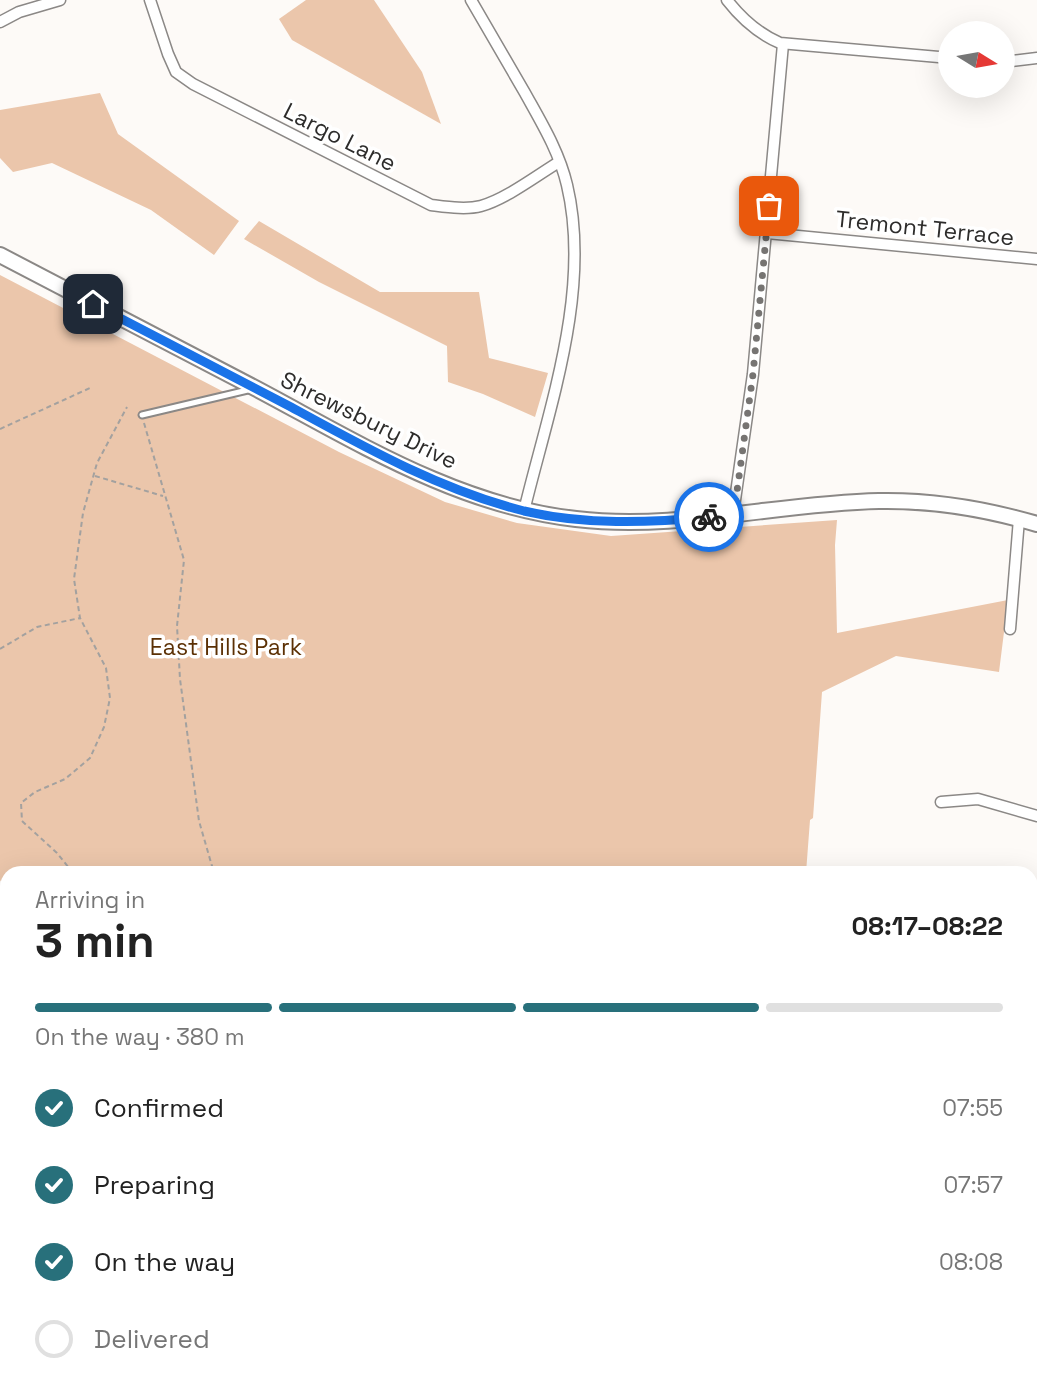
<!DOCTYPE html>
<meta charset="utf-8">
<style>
body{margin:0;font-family:"Space Grotesk",sans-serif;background:#f6f6f6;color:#222;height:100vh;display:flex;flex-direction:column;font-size:26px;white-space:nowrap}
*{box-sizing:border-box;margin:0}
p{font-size:23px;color:#767676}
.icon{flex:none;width:38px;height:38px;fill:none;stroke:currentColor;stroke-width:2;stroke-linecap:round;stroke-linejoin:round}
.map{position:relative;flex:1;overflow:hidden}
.drawer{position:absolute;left:0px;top:866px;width:1038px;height:527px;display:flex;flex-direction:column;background:#fff;border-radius:21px 21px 0 0;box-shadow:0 7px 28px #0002}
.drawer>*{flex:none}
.needle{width:46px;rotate:101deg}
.tools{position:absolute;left:938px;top:21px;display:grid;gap:14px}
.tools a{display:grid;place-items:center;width:77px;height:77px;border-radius:50%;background:#fff;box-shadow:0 7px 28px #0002;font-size:35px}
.pin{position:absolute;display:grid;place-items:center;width:60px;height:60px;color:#fff;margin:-30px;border-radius:14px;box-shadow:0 4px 10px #0006}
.courier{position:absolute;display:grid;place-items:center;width:70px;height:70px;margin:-35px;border:5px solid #1a73e8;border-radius:50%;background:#fff;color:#222;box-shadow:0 2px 9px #0007}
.summary em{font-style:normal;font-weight:700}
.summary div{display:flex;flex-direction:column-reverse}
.summary{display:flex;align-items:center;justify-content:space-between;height:119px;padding:0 35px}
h1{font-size:46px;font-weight:700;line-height:52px}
.bar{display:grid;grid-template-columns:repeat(4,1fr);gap:10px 7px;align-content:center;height:84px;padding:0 35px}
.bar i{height:9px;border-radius:5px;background:#e0e0e0}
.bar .active{background:#28707b}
.bar p{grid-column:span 4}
ol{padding:0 35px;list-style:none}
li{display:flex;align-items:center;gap:21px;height:77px}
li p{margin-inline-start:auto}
li .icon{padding:7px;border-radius:50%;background:#28707b;color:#fff;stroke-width:4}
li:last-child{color:#767676}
li i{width:38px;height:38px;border:4px solid #e0e0e0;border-radius:50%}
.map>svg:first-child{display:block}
.green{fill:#ebc6ab}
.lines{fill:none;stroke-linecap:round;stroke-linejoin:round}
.service-casing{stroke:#8b8886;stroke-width:9}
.minor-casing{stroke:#8b8886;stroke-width:13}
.secondary-casing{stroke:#8b8886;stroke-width:18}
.path{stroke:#a3a19f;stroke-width:2;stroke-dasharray:5 3.5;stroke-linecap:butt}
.service{stroke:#fff;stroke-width:5}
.minor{stroke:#fff;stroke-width:10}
.secondary{stroke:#fff;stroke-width:14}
.done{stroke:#767472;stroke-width:7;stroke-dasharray:0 12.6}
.route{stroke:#1a73e8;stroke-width:9}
.labels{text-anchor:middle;stroke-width:7;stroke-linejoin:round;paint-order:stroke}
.street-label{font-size:23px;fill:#2d2c2b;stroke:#fff}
.park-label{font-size:23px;fill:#5b3004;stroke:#fff}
</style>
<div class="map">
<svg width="1037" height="1392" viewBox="0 0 1037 1392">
<rect width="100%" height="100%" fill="#fdfaf7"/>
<g class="green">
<polygon points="306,0 374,0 422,72 441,124 292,40 279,19"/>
<polygon points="100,93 118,134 239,221 214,255 151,210 52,163 13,172 0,158 0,110"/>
<polygon points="259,221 380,292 479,292 489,358 548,373 535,417 483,394 448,382 447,346 319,282 244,239"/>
<polygon points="0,275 339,452 445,502 517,523 611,536 837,520 835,545 837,633 1008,600 999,672 896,656 822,692 813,818 810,820 806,873 7,873 7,891 0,880"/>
<polygon points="7,964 7,1012 0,1013 0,972"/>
<polygon points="1037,975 1037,1032 1031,1029 1031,977"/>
<polygon points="1037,1279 1037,1335 1031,1326 1031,1285"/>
</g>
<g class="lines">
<defs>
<polyline id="service" points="142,415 252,389"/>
<g id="minor">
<path d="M150 0 168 54 176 72 193 84 431 205C447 207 466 210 481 206 506 199 536 176 559 162"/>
<path d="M471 0C489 31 507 62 525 93 541 122 559 151 567 185 592 290 549 408 524 511"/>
<path d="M727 0C741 18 759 34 780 43L950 58"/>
<polyline points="0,22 19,12 60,0"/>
<polyline points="1003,62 1037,58"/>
<polyline points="767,233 1037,259"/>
<polyline points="733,514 753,374 783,44"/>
<polyline points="1010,629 1019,519"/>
<polyline points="941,802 978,799 1037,816"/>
<polyline points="1031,961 1037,958"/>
<polyline points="0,1136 7,1142"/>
<polyline points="337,1386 338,1392"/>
<polyline points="588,1386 589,1392"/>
<polyline points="947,1386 953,1392"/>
<polyline points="914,1392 920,1386"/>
</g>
<path id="secondary" d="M0 255C85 300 170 344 255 388 357 442 458 506 576 519 677 531 778 503 879 501 932 500 986 509 1037 524"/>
</defs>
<use href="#service" class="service-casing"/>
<use href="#minor" class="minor-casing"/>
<use href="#secondary" class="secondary-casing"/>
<g class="path">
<polyline points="144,423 184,560 177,626 180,679 199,821 214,873"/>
<polyline points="0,429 90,388"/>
<polyline points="95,476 163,496"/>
<polyline points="0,649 37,627 80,618"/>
<polyline points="73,873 57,853 22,821 21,803 35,792 65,779 90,758 104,727 110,698 106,668 80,618 74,579 83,513 97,463 127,407"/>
</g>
<use href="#service" class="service"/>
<use href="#minor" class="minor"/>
<use href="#secondary" class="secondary"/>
</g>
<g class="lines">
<polyline class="done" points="709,517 733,514 735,506 753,374 769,206"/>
<path class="route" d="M93 304C159 338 225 372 291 407 366 448 441 490 524 511 585 525 648 523 709 517"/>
</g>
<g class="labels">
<g class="street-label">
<text transform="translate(340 137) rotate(27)" y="8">Largo Lane</text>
<text transform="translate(925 228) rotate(6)" y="8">Tremont Terrace</text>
<text transform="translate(369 420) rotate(26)" y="8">Shrewsbury Drive</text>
</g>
<g class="park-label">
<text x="226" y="655">East Hills Park</text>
</g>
</g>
</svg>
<div class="tools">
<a><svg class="needle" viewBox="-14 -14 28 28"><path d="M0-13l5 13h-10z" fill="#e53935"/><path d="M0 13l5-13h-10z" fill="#767676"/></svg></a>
</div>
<div class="pin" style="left:769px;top:206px;background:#ea580c"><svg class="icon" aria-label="bag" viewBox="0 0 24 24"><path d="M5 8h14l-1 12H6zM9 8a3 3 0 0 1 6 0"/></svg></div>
<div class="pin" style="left:93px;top:304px;background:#1f2937"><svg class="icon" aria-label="home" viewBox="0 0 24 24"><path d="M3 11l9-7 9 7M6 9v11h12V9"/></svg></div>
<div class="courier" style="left:709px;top:517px"><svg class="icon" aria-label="bike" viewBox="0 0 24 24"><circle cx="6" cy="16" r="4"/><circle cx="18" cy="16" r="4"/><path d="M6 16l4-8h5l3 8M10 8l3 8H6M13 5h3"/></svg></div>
<section class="drawer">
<div class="summary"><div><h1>3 min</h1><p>Arriving in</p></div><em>08:17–08:22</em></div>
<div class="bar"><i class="active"></i><i class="active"></i><i class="active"></i><i></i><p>On the way · 380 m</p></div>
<ol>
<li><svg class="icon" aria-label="check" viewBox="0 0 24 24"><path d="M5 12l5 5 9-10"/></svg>Confirmed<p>07:55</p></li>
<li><svg class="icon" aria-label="check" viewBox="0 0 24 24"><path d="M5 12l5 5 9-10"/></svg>Preparing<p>07:57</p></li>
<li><svg class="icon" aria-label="check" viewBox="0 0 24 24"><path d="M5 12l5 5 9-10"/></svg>On the way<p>08:08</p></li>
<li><i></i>Delivered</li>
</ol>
</section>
</div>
